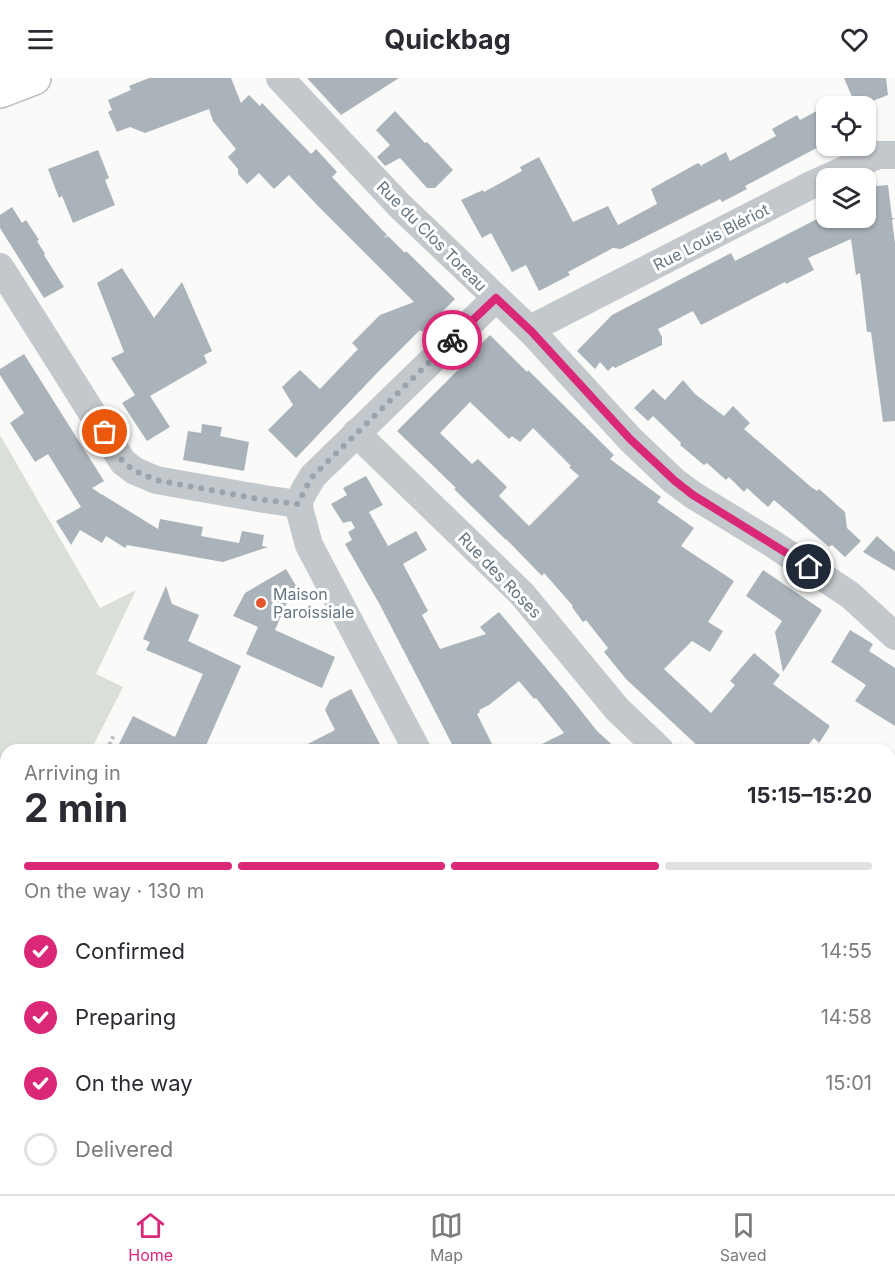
<!DOCTYPE html>
<meta charset="utf-8">
<style>
body{margin:0;font-family:Inter,sans-serif;background:#f7f7f7;color:#2b2b33;height:100vh;display:flex;flex-direction:column;font-size:22px;white-space:nowrap}
*{box-sizing:border-box;margin:0}
p{font-size:20px;color:#7c7c81}
.icon{flex:none;width:33px;height:33px;fill:none;stroke:currentColor;stroke-width:2;stroke-linecap:round;stroke-linejoin:round}
.map{position:relative;flex:1;overflow:hidden}
.panel{position:absolute;left:0px;top:666px;width:896px;height:450px;display:flex;flex-direction:column;background:#fff;border-radius:18px 18px 0 0;box-shadow:0 2px 4px #0004}
.panel>*{flex:none}
.controls{position:absolute;left:816px;top:18px;display:grid;gap:12px}
.controls a{display:grid;place-items:center;width:60px;height:60px;border-radius:12px;background:#fff;box-shadow:0 2px 4px #0004;font-size:30px}
.pin{position:absolute;display:grid;place-items:center;width:51px;height:51px;color:#fff;margin:-26px;border:3px solid #fff;border-radius:50%;box-shadow:0 2px 6px #0007}
.courier{position:absolute;display:grid;place-items:center;width:60px;height:60px;margin:-30px;border:4px solid #db2777;border-radius:50%;background:#fff;color:#222;box-shadow:0 2px 8px #0007}
.headline em{font-style:normal;font-weight:700}
.headline div{display:flex;flex-direction:column-reverse}
.headline{display:flex;align-items:center;justify-content:space-between;height:102px;padding:0 24px}
h1{font-size:39px;font-weight:700;line-height:45px}
.bar{display:grid;grid-template-columns:repeat(4,1fr);gap:9px 6px;align-content:center;height:72px;padding:0 24px}
.bar i{height:8px;border-radius:4px;background:#e1e1e2}
.bar .current{background:#db2777}
.bar p{grid-column:span 4}
ol{padding:0 24px;list-style:none}
li{display:flex;align-items:center;gap:18px;height:66px}
li p{margin-inline-start:auto}
li .icon{padding:6px;border-radius:50%;background:#db2777;color:#fff;stroke-width:4}
li:last-child{color:#7c7c81}
li i{width:33px;height:33px;border:3px solid #e1e1e2;border-radius:50%}
header{display:flex;justify-content:space-between;align-items:center;height:78px;padding:0 24px;background:#fff;font-size:27px;font-weight:700}
.tabs{display:flex;justify-content:space-around;align-items:center;height:84px;border-top:2px solid #e1e1e2;background:#fff;font-size:16px;color:#7c7c81}
.tabs a{display:grid;justify-items:center;gap:3px}
.tabs .current{color:#db2777}
.map>svg:first-child{display:block}
.green{fill:#dadfd7}
.building{fill:#aab3b9;fill-rule:evenodd}
.lines{fill:none;stroke-linecap:round;stroke-linejoin:round}
.major-casing{stroke:#b5babe;stroke-width:36}
.path{stroke:#bbbfc2;stroke-width:4;stroke-dasharray:3 3;stroke-linecap:butt}
.minor{stroke:#c3c8cc;stroke-width:28}
.major{stroke:#fff;stroke-width:33}
.done{stroke:#99a4ac;stroke-width:6;stroke-dasharray:0 10.8}
.route{stroke:#db2777;stroke-width:8}
.poi-dot{fill:#e4572e;stroke:#fff;stroke-width:2}
.labels{text-anchor:middle;stroke-width:6;stroke-linejoin:round;paint-order:stroke}
.street-label{font-size:16px;fill:#657683;stroke:#fff}
.poi-label{font-size:16px;fill:#657683;stroke:#fff;text-anchor:start}
</style>
<header><svg class="icon" aria-label="menu" viewBox="0 0 24 24"><path d="M4 6h16M4 12h16M4 18h16"/></svg>Quickbag<svg class="icon" aria-label="heart" viewBox="0 0 24 24"><path d="M12 20l-8-8c-3-5 5-10 8-4 3-6 11-1 8 4z"/></svg></header>
<div class="map">
<svg width="895" height="1116" viewBox="0 0 895 1116">
<rect width="100%" height="100%" fill="#fafaf8"/>
<polygon class="green" points="0,357 100,530 136,512 96,596 123,609 91,672 6,672 6,839 0,851"/>
<g class="building">
<polygon points="149,0 231,0 241,25 249,17 260,28 262,25 311,76 316,71 337,94 332,99 387,157 383,160 388,158 405,175 406,173 455,221 422,254 420,252 378,294 296,380 268,352 293,327 282,309 300,292 320,311 358,271 352,265 380,237 414,224 316,126 289,97 274,111 259,95 247,106 238,96 238,91 228,79 236,71 213,43 209,31 145,55 130,49 117,54 108,34 112,32 108,22 131,12 129,8"/>
<polygon points="307,0 399,0 341,37"/>
<polygon points="844,0 886,0 888,17 860,28 856,28"/>
<polygon points="826,28 826,65 745,108 747,111 722,124 720,121 621,171 613,170 568,194 570,197 539,213 526,187 512,194 491,155 482,160 461,122 483,112 484,114 522,93 520,89 539,79 573,144 608,128 618,147 657,126 651,111 698,85 703,89 702,87 726,74 730,83 776,58 772,51 797,37 800,42"/>
<polygon points="395,33 425,65 427,64 453,92 435,110 427,110 400,80 385,88 377,79 390,67 376,52"/>
<polygon points="98,72 109,100 105,102 115,127 73,145 62,118 59,120 48,91"/>
<polygon points="888,107 892,140 895,140 892,142 895,165 895,343 883,344 871,254 867,254 860,195 856,197 851,161 808,180 814,192 786,206 785,204 701,247 693,233 658,251 662,259 662,267 615,290 613,288 608,293 600,284 595,291 577,273 612,237 731,175 735,183 819,140 866,140 866,109"/>
<polygon points="12,129 22,145 26,142 39,162 37,163 45,176 44,177 64,209 44,220 0,150 0,137"/>
<polygon points="122,190 154,240 182,204 212,273 204,277 207,285 150,318 170,349 147,363 122,325 135,317 111,280 124,274 97,205"/>
<path d="M490 257 527 294 528 292 614 377 610 381 661 419 657 424 694 450 681 468 734 503 708 544 723 553 710 574 692 563 664 591 711 635 735 607 730 603 754 575 780 597 773 606 830 648 819 665 814 660 804 672H702L626 601 604 574 608 570 586 542 583 544 572 529 573 528 544 495 542 498 506 461V462L454 411 456 410 397 353 463 287 462 285ZM470 324 509 361 512 358 520 364 533 350 571 388 569 389 579 398 529 448 499 418 507 409 478 381 472 386 440 355Z"/>
<polygon points="24,276 104,403 92,410 102,417 103,416 103,417 158,451 160,441 203,449 201,458 239,465 242,453 264,457 262,468 268,469 223,484 127,467 125,470 106,458 102,465 80,452 71,467 56,443 81,429 48,376 35,384 10,345 24,335 0,297 0,291"/>
<polygon points="683,302 695,316 724,338 733,328 750,345 744,351 811,409 817,413 819,411 845,434 847,450 861,463 845,479 832,467 829,469 774,422 768,429 747,410 744,414 729,399 726,402 707,385 704,387 680,367 681,365 653,338 648,343 634,330 653,311 665,322"/>
<polygon points="202,346 222,349 220,358 249,364 244,393 183,382 188,353 201,355"/>
<polygon points="366,398 383,427 369,434 388,468 416,453 427,472 403,486 428,533 422,537 440,571 486,556 480,549 499,534 567,615 597,653 618,672 530,672 564,655 536,620 534,621 519,603 489,627 479,632 480,634 477,636 495,672 455,672 380,527 345,466 352,462 348,454 355,450 351,443 343,445 331,426 347,417 343,410"/>
<polygon points="877,458 895,474 895,493 863,474"/>
<polygon points="286,491 301,516 288,522 275,552 335,579 322,610 246,576 258,549 233,538 245,515"/>
<polygon points="763,492 822,532 783,594 775,554 782,543 746,518"/>
<polygon points="166,508 172,526 199,537 188,563 241,588 204,672 116,672 133,638 175,659 203,596 146,572 150,564 143,561"/>
<polygon points="850,552 873,566 869,573 895,590 895,648 855,623 866,607 831,584"/>
<polygon points="351,611 383,672 296,672 335,652 325,632 330,622"/>
</g>
<g class="lines">
<defs>
<polyline id="major" points="0,13 34,0"/>
</defs>
<use href="#major" class="major-casing"/>
<g class="path">
<polyline points="107,672 114,657"/>
<polyline points="0,970 6,958"/>
<polyline points="0,988 6,992"/>
<polyline points="643,1110 647,1116"/>
<polyline points="869,1110 876,1116"/>
<polyline points="722,1116 727,1110"/>
</g>
<g class="minor">
<polyline points="280,0 399,127 532,254 630,361 674,403 693,417 770,464 850,517 895,558"/>
<polyline points="0,189 123,384 135,393 156,402 264,421 298,426"/>
<polyline points="532,254 540,246 813,106 878,77 895,77"/>
<polyline points="356,355 522,516 617,631 660,672"/>
<polyline points="298,426 304,413 313,398 496,220"/>
<polyline points="298,426 309,467 417,672"/>
<polyline points="890,794 895,785"/>
<polyline points="105,1116 108,1110"/>
<polyline points="378,1116 381,1110"/>
<polyline points="540,1116 543,1110"/>
</g>
<use href="#major" class="major"/>
</g>
<g class="lines">
<polyline class="done" points="105,354 123,384 135,393 156,402 264,422 298,426 304,413 313,398 452,262"/>
<polyline class="route" points="452,262 496,220 532,254 630,361 675,403 693,417 809,489"/>
</g>
<circle class="poi-dot" cx="261" cy="525" r="6"/>
<g class="labels">
<g class="street-label">
<text transform="translate(432 158) rotate(45)" y="6">Rue du Clos Toreau</text>
<text transform="translate(711 159) rotate(-27)" y="6">Rue Louis Blériot</text>
<text transform="translate(500 497) rotate(46)" y="6">Rue des Roses</text>
</g>
<g class="poi-label">
<text x="273" y="522">Maison<tspan x="273" dy="18">Paroissiale</tspan></text>
</g>
</g>
</svg>
<div class="controls">
<a><svg class="icon" aria-label="locate" viewBox="0 0 24 24"><circle cx="12" cy="12" r="6"/><path d="M12 2v4M12 18v4M2 12h4M18 12h4"/></svg></a>
<a><svg class="icon" aria-label="layers" viewBox="0 0 24 24"><path d="M12 4l9 5-9 5-9-5zM3 14l9 5 9-5"/></svg></a>
</div>
<div class="pin" style="left:105px;top:354px;background:#ea580c"><svg class="icon" aria-label="bag" viewBox="0 0 24 24"><path d="M5 8h14l-1 12H6zM9 8a3 3 0 0 1 6 0"/></svg></div>
<div class="pin" style="left:809px;top:489px;background:#1f2937"><svg class="icon" aria-label="home" viewBox="0 0 24 24"><path d="M3 11l9-7 9 7M6 9v11h12V9"/></svg></div>
<div class="courier" style="left:452px;top:262px"><svg class="icon" aria-label="bike" viewBox="0 0 24 24"><circle cx="6" cy="16" r="4"/><circle cx="18" cy="16" r="4"/><path d="M6 16l4-8h5l3 8M10 8l3 8H6M13 5h3"/></svg></div>
<section class="panel">
<div class="headline"><div><h1>2 min</h1><p>Arriving in</p></div><em>15:15–15:20</em></div>
<div class="bar"><i class="current"></i><i class="current"></i><i class="current"></i><i></i><p>On the way · 130 m</p></div>
<ol>
<li><svg class="icon" aria-label="check" viewBox="0 0 24 24"><path d="M5 12l5 5 9-10"/></svg>Confirmed<p>14:55</p></li>
<li><svg class="icon" aria-label="check" viewBox="0 0 24 24"><path d="M5 12l5 5 9-10"/></svg>Preparing<p>14:58</p></li>
<li><svg class="icon" aria-label="check" viewBox="0 0 24 24"><path d="M5 12l5 5 9-10"/></svg>On the way<p>15:01</p></li>
<li><i></i>Delivered</li>
</ol>
</section>
</div>
<nav class="tabs">
<a class="current"><svg class="icon" aria-label="home" viewBox="0 0 24 24"><path d="M3 11l9-7 9 7M6 9v11h12V9"/></svg>Home</a>
<a><svg class="icon" aria-label="map" viewBox="0 0 24 24"><path d="M3 6l6-2 6 2 6-2v14l-6 2-6-2-6 2zM9 4v14M15 6v14"/></svg>Map</a>
<a><svg class="icon" aria-label="saved" viewBox="0 0 24 24"><path d="M7 4h10v16l-5-4-5 4z"/></svg>Saved</a>
</nav>
